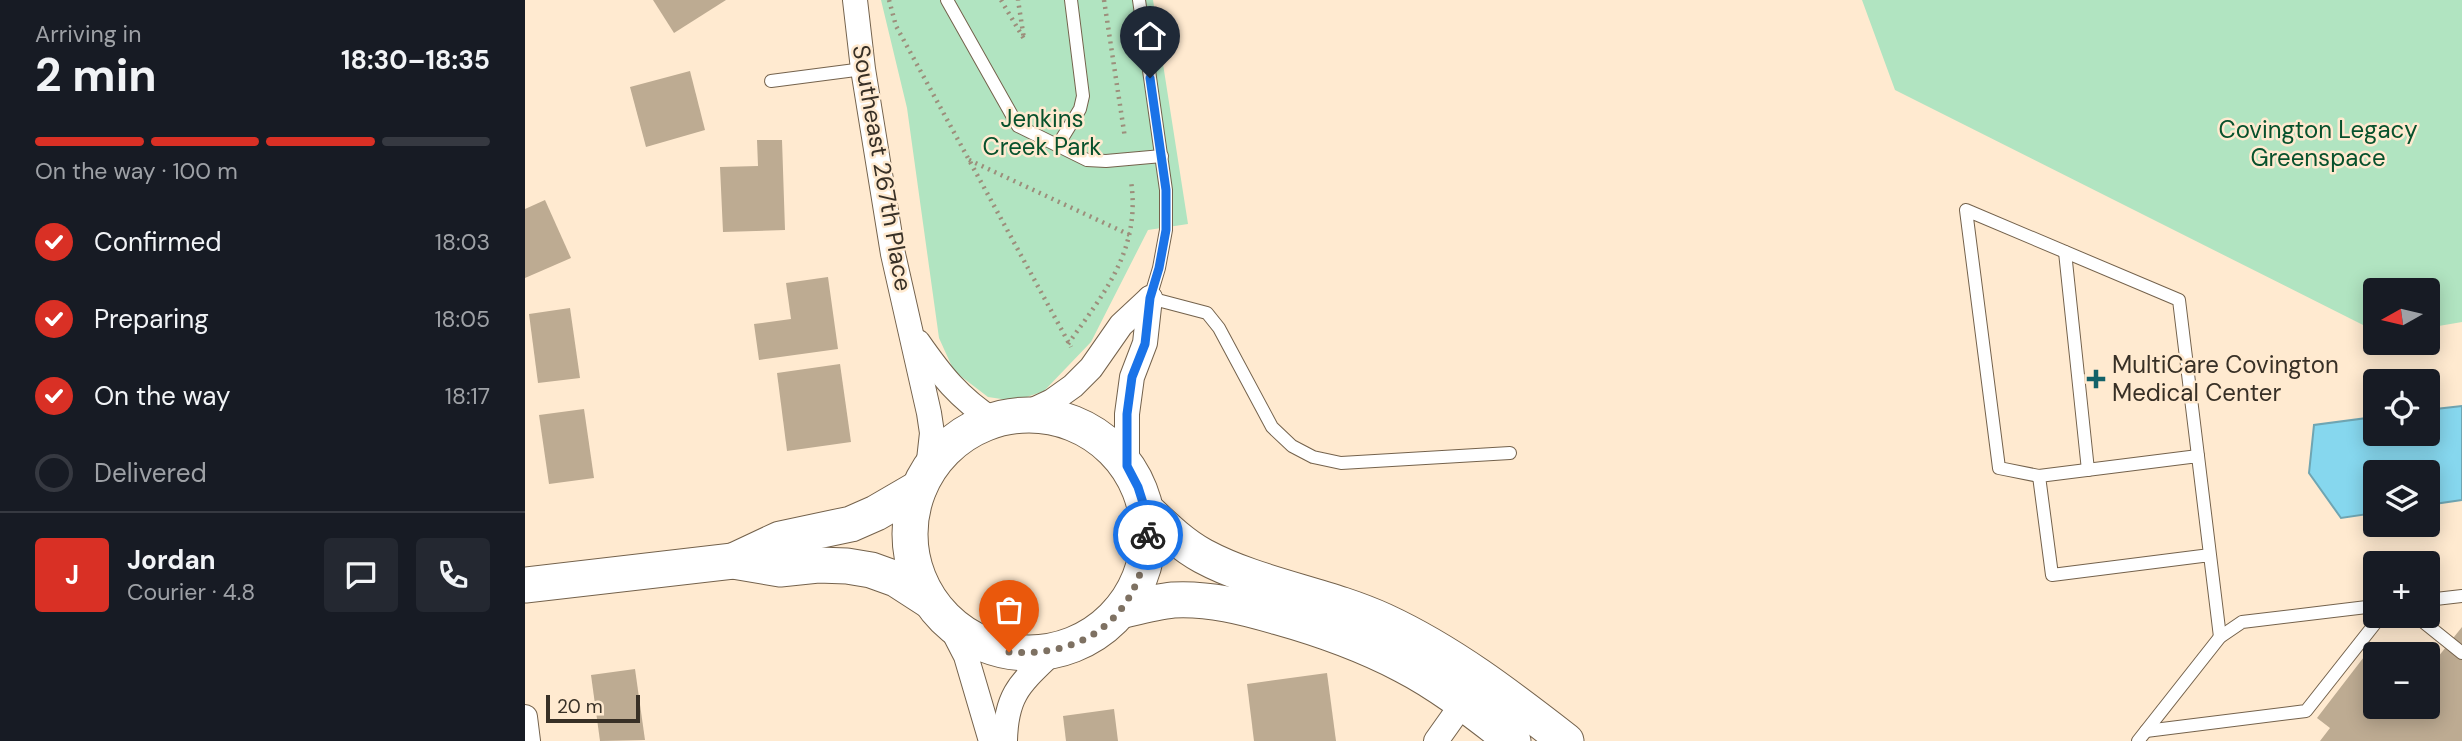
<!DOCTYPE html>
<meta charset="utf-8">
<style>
body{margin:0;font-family:"DM Sans",sans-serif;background:#242831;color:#f1f3f6;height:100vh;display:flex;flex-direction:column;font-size:26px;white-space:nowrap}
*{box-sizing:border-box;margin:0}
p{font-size:23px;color:#9ea1a6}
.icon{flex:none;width:38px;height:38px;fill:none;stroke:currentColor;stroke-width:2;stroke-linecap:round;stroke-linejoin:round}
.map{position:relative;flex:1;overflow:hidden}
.details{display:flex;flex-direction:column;background:#171b24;width:525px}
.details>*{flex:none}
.needle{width:46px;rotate:262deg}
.controls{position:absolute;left:1838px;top:278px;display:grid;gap:14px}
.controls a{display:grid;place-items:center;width:77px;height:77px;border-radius:7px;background:#171b24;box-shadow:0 4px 18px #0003;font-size:35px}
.scale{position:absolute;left:21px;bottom:18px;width:94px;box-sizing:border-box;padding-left:7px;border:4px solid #383026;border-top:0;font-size:19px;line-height:24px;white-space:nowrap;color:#383026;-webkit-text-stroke:5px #ffead0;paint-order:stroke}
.pin{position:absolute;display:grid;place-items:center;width:60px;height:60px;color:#fff;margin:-72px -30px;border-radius:50% 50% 50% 0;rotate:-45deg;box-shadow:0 0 7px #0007}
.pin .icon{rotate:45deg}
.courier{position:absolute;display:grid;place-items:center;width:70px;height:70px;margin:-35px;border:5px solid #1a73e8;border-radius:50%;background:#fff;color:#222;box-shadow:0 2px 9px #0007}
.summary em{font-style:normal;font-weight:700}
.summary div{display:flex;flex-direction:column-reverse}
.summary{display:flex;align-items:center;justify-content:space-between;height:119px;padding:0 35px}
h1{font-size:46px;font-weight:700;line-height:52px}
.bar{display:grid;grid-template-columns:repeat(4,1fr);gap:10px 7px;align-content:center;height:84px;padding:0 35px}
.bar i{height:9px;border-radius:5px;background:#363941}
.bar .current{background:#d93025}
.bar p{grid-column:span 4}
.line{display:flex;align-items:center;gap:18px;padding:0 35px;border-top:2px solid #363941}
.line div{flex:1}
.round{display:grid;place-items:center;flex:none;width:74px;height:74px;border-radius:7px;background:#242831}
ol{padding:0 35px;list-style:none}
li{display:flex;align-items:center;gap:21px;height:77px}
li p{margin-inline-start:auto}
li .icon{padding:7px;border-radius:50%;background:#d93025;color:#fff;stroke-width:4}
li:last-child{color:#9ea1a6}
li i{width:38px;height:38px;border:4px solid #363941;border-radius:50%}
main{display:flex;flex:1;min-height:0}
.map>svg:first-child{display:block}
.green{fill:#b1e4c1}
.water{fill:#86d7ee;stroke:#6fa5b2;stroke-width:2}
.building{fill:#bdab92}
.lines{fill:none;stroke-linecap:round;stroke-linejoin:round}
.lane-casing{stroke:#74624c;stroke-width:14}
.street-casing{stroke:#74624c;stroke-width:26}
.secondary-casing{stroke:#74624c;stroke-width:37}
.path{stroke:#9c8e7b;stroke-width:4.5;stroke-dasharray:2 5;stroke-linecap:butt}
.lane{stroke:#fff;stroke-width:12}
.street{stroke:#fff;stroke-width:24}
.secondary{stroke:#fff;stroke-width:35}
.done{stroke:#7e7162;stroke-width:7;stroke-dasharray:0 12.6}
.route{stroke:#1a73e8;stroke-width:9}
.poi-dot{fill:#136269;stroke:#ffead0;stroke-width:2.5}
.labels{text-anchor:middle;stroke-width:5;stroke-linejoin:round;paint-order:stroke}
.park-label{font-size:24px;fill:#07512c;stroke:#ffead0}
.street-label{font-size:24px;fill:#383026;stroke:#ffead0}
.poi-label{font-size:24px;fill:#383026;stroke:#ffead0;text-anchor:start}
</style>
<main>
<section class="details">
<div class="summary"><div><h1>2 min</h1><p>Arriving in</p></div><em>18:30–18:35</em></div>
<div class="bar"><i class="current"></i><i class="current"></i><i class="current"></i><i></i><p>On the way · 100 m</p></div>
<ol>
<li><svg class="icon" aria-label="check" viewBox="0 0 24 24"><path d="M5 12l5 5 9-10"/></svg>Confirmed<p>18:03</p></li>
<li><svg class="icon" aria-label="check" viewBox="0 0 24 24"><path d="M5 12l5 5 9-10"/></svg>Preparing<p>18:05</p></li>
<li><svg class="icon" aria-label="check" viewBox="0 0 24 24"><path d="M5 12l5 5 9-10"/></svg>On the way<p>18:17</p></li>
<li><i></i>Delivered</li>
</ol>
<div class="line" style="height:126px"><b class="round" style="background:#d93025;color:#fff">J</b><div><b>Jordan</b><p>Courier · 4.8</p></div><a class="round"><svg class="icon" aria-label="chat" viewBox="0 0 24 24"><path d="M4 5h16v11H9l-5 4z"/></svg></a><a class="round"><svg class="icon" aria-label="phone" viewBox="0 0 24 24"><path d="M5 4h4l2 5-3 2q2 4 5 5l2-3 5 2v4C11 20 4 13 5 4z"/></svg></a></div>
</section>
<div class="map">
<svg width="1937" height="741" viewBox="0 0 1937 741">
<rect width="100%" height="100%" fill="#ffead0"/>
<g class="green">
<polygon points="356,0 628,0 663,224 623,230 566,342 519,391 490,401 463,397 429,371 414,338 382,108"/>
<polygon points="1337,0 1937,0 1937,322 1902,328 1902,290 1850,290 1850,331 1370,90"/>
</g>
<polygon class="water" points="1937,406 1937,500 1902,505 1902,472 1850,472 1850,513 1816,518 1784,473 1789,425 1850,417 1850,434 1902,434 1902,410"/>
<g class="building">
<polygon points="128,0 201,0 149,33"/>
<polygon points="165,71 180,130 121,147 105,87"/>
<polygon points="232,140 257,140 260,230 198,232 195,167 233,166"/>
<polygon points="20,200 46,258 0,278 0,209"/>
<polygon points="303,277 313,349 234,360 229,324 266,319 261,283"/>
<polygon points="45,308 55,378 13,383 4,314"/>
<polygon points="315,364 326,442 262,451 252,373"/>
<polygon points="59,409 69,478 24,484 14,415"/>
<polygon points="1937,627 1937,741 1795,741 1805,728 1792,718 1842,653 1850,659 1850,707 1902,707 1902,662 1905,659 1909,662"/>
<polygon points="110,669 120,740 75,741 66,675"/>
<polygon points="802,673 811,741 729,741 722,684"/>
<polygon points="589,709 593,741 541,741 538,716"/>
</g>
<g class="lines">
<defs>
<g id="lane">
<polyline points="422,0 493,126 562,160 581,161 637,156"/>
<polyline points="614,0 641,190 641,230 634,268 625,298 682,313 694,328 747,427 767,446 788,457 816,463 985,453"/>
<polyline points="246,81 338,69"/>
<polyline points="533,145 555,109 558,96 546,0"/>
<polyline points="1540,252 1563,470"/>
<polyline points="1514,476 1474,468 1441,210 1654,300 1673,456"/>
<polyline points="1685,555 1527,575 1514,476 1673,456 1695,637"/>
<polyline points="1902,600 1937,596"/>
<polyline points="1891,616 1937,653"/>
<polyline points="1621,731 1781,711 1856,616"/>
<polyline points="1613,741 1695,637 1717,622 1850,606"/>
</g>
<g id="street">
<polyline points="330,0 338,69 368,254 404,413 407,433 403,469"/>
<path d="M393 342C416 375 434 398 468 420"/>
<polyline points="497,415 527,401 548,386 566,368 596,325 625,298"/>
<polyline points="602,466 602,414 607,377 620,343 625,298"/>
<polyline points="424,623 441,656 466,741"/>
<polyline points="0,717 3,741"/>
<path d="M480 741C481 693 496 683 529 651"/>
<polyline points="911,741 938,703"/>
</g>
<g id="secondary">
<circle cx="504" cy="534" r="119"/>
<path d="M620 509C638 526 656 544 678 556 734 586 800 594 859 621 926 652 983 696 1041 741"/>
<polyline points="208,561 255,539 326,524 351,513 394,488"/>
<polyline points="0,585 208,561 255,569 293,565 322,566 346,570 371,579 405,601"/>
<path d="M595 611C612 607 630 602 648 600 684 598 719 607 753 617 796 629 838 644 878 665 917 685 953 714 988 741"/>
</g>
</defs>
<use href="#lane" class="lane-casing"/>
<use href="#street" class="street-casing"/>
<use href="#secondary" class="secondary-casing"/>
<g class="path">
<polyline points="364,0 371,26 546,347"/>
<polyline points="476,0 499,39 493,0"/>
<polyline points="579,0 600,138"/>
<polyline points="444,160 605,235"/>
<path d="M543 344C580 292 616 249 606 181"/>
</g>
<use href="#lane" class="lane"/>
<use href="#street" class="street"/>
<use href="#secondary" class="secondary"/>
</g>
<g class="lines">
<path class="done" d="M484 652C563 658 616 614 623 535"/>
<polyline class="route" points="623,535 620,509 613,487 602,466 602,414 607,377 620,344 625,298 634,268 641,230 641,190 625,78"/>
</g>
<path class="poi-dot" d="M1567.5 368.5h7v7h7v7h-7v7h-7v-7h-7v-7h7z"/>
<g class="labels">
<g class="park-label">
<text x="517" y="127">Jenkins<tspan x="517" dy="28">Creek Park</tspan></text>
<text x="1793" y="138">Covington Legacy<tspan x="1793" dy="28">Greenspace</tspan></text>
</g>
<g class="street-label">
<text transform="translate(357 168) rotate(80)" y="8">Southeast 267th Place</text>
</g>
<g class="poi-label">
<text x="1587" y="373">MultiCare Covington<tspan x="1587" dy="28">Medical Center</tspan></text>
</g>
</g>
</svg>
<div class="controls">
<a><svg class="needle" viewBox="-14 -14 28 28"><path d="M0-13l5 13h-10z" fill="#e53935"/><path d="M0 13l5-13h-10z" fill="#9ea1a6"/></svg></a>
<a><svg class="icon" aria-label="locate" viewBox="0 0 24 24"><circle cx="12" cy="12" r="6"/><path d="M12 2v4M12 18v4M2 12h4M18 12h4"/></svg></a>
<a><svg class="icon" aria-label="layers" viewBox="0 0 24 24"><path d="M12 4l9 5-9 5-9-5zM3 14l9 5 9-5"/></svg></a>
<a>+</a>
<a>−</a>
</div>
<div class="scale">20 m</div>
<div class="pin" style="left:484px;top:652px;background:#ea580c"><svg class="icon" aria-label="bag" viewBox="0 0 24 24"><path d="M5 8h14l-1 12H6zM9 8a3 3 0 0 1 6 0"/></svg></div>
<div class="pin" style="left:625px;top:78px;background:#1f2937"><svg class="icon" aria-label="home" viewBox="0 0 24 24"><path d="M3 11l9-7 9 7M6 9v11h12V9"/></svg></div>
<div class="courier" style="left:623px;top:535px"><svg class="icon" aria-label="bike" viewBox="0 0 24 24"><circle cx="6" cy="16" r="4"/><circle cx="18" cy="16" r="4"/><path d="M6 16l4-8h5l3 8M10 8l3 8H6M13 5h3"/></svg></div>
</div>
</main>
